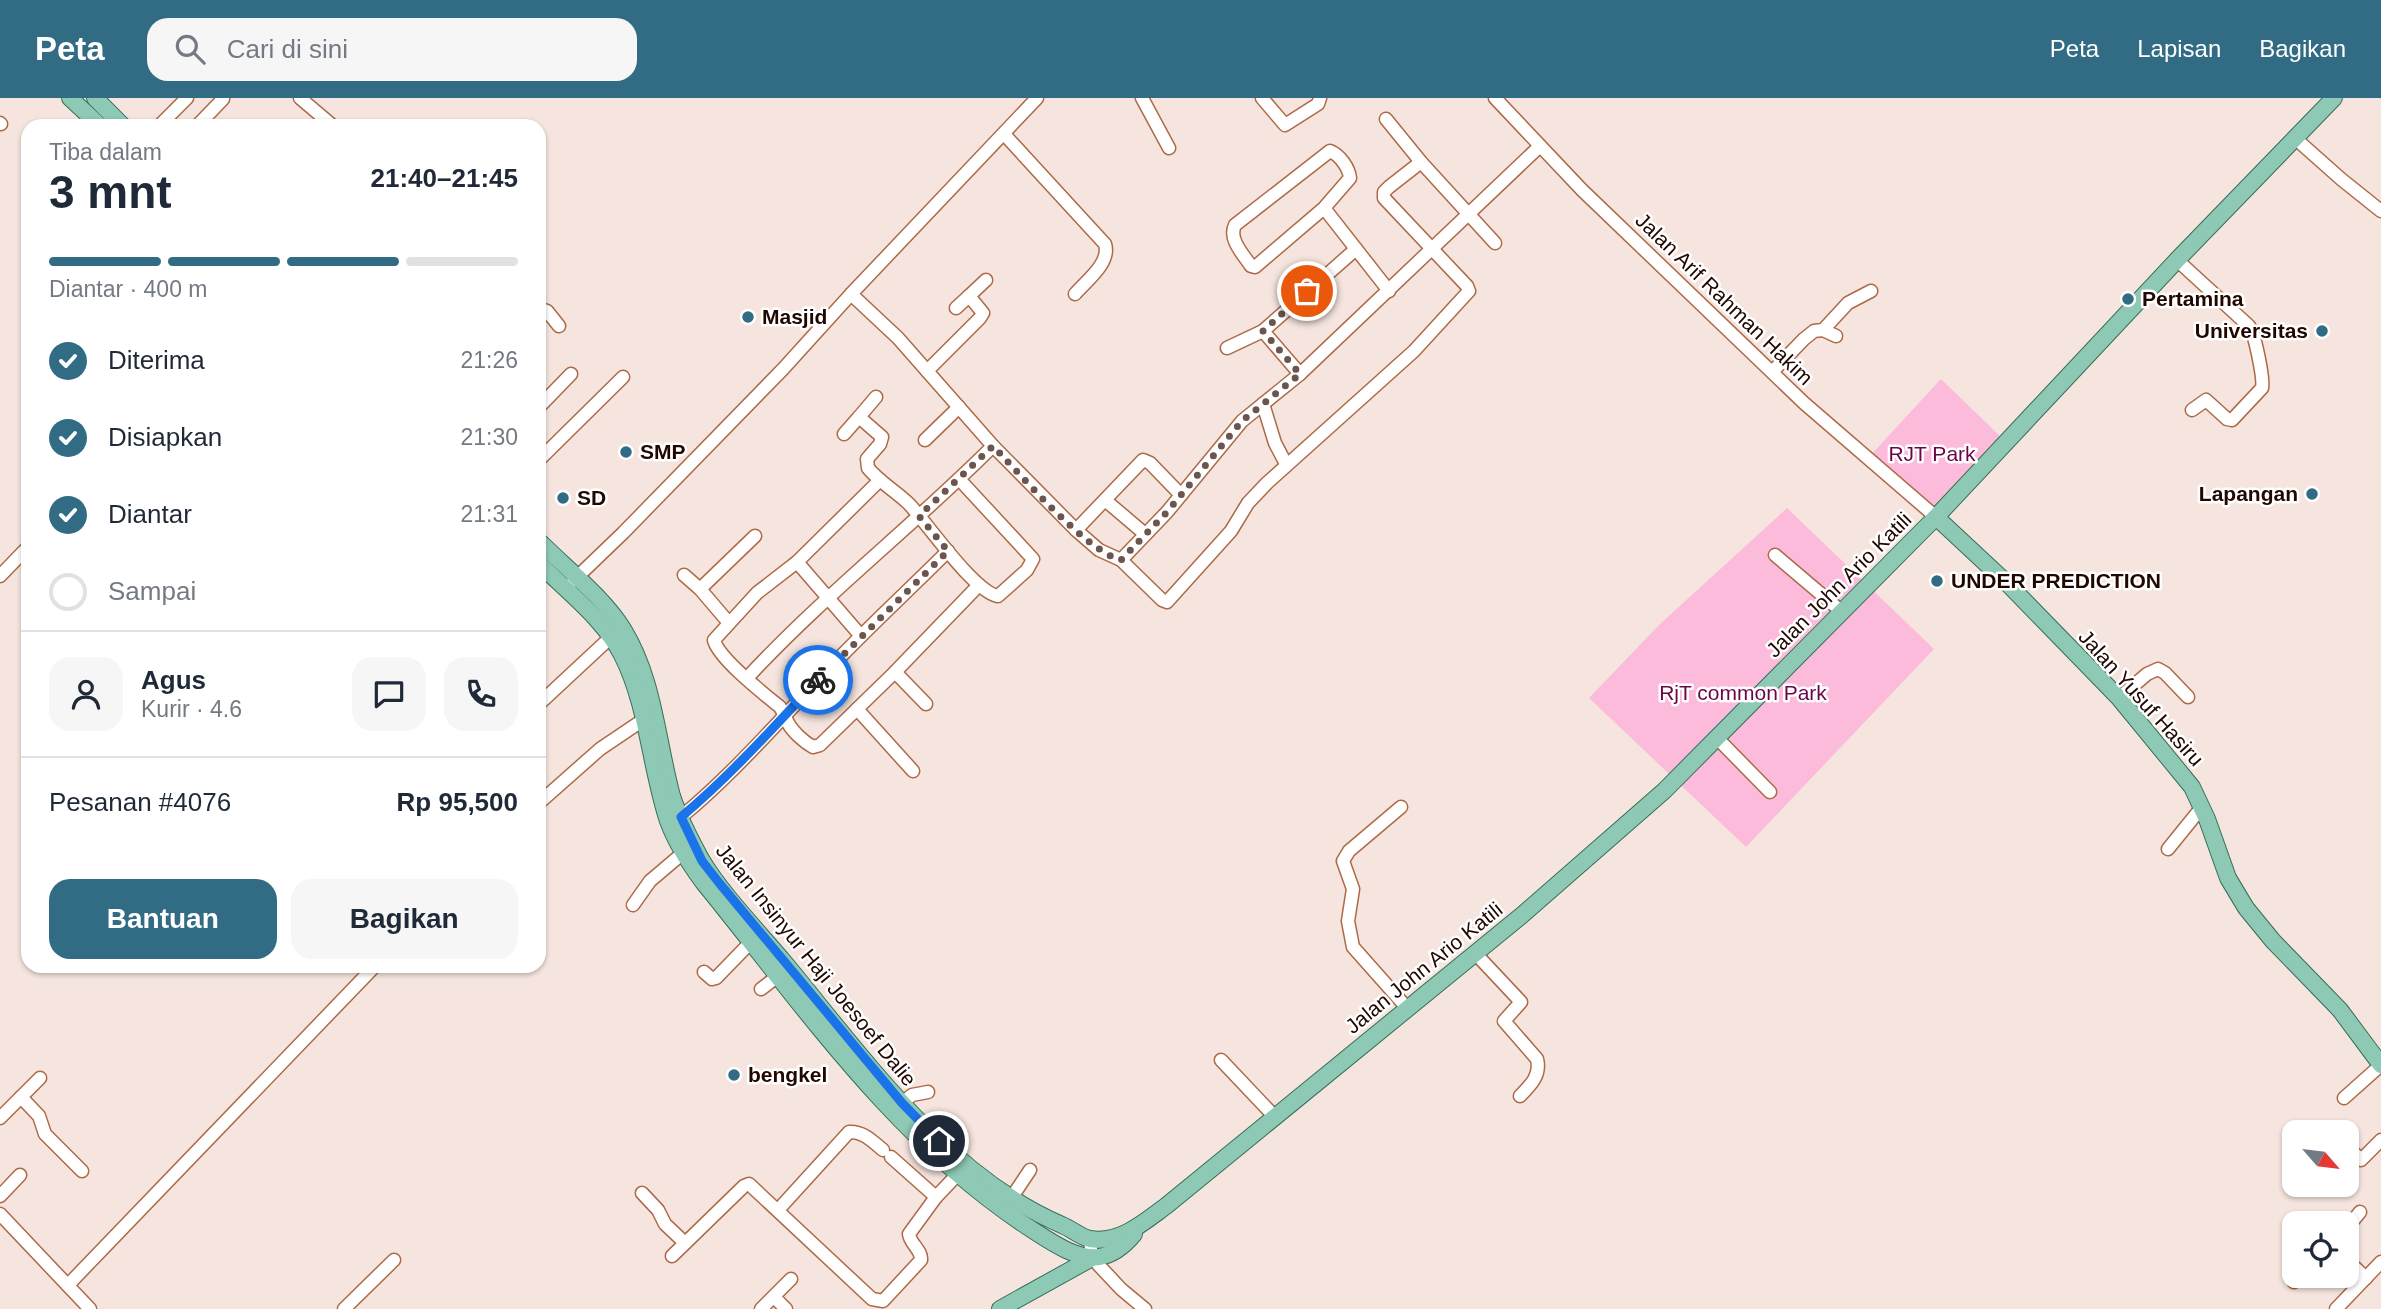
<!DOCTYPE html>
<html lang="id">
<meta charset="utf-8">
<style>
body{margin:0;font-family:Arial,sans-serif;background:#f6f6f7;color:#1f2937;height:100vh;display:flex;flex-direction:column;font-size:26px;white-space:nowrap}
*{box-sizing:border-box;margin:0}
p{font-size:23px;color:#747a83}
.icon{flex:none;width:38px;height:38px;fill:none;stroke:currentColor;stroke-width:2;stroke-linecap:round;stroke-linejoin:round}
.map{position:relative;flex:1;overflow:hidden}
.drawer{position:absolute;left:21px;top:21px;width:525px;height:854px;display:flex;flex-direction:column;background:#fff;border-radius:21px;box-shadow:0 2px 5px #0004}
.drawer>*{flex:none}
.needle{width:46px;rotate:118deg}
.fabs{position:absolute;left:2282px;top:1022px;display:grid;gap:14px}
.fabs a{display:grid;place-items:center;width:77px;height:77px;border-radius:14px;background:#fff;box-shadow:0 2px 5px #0004;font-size:35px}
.pin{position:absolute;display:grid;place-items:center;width:60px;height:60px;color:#fff;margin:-30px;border:4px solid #fff;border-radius:50%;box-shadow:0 2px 7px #0007}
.courier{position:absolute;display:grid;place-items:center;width:70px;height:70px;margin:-35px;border:5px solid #1a73e8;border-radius:50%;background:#fff;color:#222;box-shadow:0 2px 9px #0007}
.headline em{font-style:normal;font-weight:800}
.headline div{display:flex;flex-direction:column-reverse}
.headline{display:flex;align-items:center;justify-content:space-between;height:119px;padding:0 28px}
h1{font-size:46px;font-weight:800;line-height:52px}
.bar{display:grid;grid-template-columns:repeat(4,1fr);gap:10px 7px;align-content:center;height:84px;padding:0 28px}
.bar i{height:9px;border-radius:5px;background:#e0e1e3}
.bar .current{background:#316c84}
.bar p{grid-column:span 4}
.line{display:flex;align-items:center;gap:18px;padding:0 28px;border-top:2px solid #e0e1e3}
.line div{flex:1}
.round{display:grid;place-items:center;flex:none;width:74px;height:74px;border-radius:21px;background:#f6f6f7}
ol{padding:0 28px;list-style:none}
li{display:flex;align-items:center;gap:21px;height:77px}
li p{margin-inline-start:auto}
li .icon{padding:7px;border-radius:50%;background:#316c84;color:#fff;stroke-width:4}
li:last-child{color:#747a83}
li i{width:38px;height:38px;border:4px solid #e0e1e3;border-radius:50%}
.primary-button{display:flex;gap:14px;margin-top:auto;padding:14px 28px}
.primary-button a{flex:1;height:80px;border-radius:21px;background:#316c84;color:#fff;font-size:28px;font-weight:800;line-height:80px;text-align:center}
.primary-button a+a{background:#f6f6f7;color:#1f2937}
header{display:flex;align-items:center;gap:42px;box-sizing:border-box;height:98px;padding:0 35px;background:#316c84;color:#fff}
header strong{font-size:33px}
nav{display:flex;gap:38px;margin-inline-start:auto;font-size:24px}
.search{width:490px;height:63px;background:#f6f6f7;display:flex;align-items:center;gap:18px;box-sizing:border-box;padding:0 24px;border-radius:21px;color:#747a83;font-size:26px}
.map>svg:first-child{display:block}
.green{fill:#fcbbdb}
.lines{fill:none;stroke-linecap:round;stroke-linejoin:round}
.minor-casing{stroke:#ae6a47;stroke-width:15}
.major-casing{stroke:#366e56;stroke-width:18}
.minor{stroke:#fff;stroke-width:12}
.major{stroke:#8ec9b5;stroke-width:16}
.done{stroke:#6b554e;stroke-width:7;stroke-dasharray:0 12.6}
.route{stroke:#1a73e8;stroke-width:9}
.poi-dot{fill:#316c84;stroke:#fff;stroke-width:2.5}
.labels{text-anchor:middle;stroke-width:5;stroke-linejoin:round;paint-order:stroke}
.street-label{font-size:21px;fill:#200700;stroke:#fff}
.poi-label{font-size:21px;font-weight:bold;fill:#200700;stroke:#fff;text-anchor:start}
.park-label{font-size:21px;fill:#6c0449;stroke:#fff}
</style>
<header>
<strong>Peta</strong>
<div class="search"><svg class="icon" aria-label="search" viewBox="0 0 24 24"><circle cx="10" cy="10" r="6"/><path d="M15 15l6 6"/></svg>Cari di sini</div>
<nav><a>Peta</a><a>Lapisan</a><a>Bagikan</a></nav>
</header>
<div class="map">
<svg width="2381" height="1211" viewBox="0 0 2381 1211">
<rect width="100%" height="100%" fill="#f5e5de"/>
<g class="green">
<polygon points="1941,281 2005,343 1934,417 1869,359"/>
<polygon points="1787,410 1934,551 1746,749 1589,600 1659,527"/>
</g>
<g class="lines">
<defs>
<g id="minor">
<polyline points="300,0 333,28"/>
<polyline points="1142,0 1169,50"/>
<polyline points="1262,0 1285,27 1318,6 1320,0"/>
<polyline points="1495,0 1582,92 1804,305 1936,419"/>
<polyline points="1386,21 1421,64 1495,145"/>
<polyline points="0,25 1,26"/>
<polyline points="159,28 187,0"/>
<polyline points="197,28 223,1"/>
<path d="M1004 36 1105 146C1111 165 1086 183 1075 196"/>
<polyline points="2296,41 2341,81 2381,113"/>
<path d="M1324 110 1350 80C1349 70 1340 57 1330 53L1235 127C1228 141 1243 156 1251 168L1255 169 1324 110 1389 193"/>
<path d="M2177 162 2249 228C2255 236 2264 281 2262 290L2232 322 2227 321 2206 302 2192 312"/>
<polyline points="851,196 898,240 993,348 1076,432 1143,362 1150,365 1181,397"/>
<polyline points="539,210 547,213 559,228"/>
<polyline points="956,210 969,198"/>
<polyline points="1823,232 1836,238"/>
<polyline points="1227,250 1263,233"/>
<polyline points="927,273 980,220 983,215 969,198 986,182"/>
<polyline points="1773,273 1804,241 1814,233 1823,232 1848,205 1871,193"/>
<polyline points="1300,276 1263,233 1356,151"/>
<path d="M876 299 859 319 882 339 880 346 867 361 868 370C879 384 896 393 909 406 927 425 974 494 998 498L1027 472 1033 461 959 381"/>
<polyline points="1263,306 1275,345 1286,366"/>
<polyline points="539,309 571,276"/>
<polyline points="844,336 859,319"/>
<polyline points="925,342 959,309"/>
<polyline points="539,362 623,279"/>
<path d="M880 382 797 464 757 495 714 542C718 560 764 596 780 609 784 615 785 619 788 625 793 634 804 644 813 649L820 647 895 574 979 487"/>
<polyline points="1105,402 1145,436"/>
<polyline points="1076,432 1099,452 1121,462 1162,502 1167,504 1231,433 1248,405 1267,385 1414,253 1469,193 1467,188 1384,100 1384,94 1389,89 1421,64"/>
<polyline points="1775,457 1841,513"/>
<polyline points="1121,462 1167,414 1242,323 1300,276 1540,48"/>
<polyline points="797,464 861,538"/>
<polyline points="684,477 700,491 729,525"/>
<polyline points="0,478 28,449"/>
<polyline points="573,483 623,435 783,271 851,196 1037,0"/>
<polyline points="700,491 755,438"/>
<polyline points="895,574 926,606"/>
<path d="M747 580C824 497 913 428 993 348"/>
<polyline points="2119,600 2147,576 2158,571 2165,575 2188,599"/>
<polyline points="539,606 611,539"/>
<polyline points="857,611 913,673"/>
<polyline points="1717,640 1770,694"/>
<polyline points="539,705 600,651 643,622"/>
<polyline points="1401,709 1349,753 1343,763 1353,791 1348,823 1353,849 1408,911"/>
<path d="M681 719C732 677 776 626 822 578 862 535 906 495 948 453"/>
<polyline points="2168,751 2202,709"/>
<polyline points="633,807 650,783 683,755"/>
<path d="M1475 855 1521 904 1504 923 1537 961C1541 977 1531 987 1520 998"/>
<polyline points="704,874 712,881 716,880 750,845"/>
<polyline points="761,891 778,878"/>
<polyline points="1221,962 1275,1019"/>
<polyline points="21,999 39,1018 45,1036 82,1073"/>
<polyline points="2344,1000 2381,967"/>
<polyline points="902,1005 912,997 928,994"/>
<polyline points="0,1020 40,980"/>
<polyline points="2332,1032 2334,1034"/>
<polyline points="2347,1048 2361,1062 2381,1042"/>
<polyline points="891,1059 936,1099 957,1077"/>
<polyline points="642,1095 658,1112 665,1126 685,1145"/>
<polyline points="0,1098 20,1077"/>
<polyline points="1012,1099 1030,1072"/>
<path d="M778 1112 849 1034C863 1033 872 1043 883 1052"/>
<polyline points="0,1116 90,1211"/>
<polyline points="2347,1130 2360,1114"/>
<polyline points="1090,1141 1092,1160 1121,1191 1145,1211"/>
<path d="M672 1158 744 1088 749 1086 872 1201 883 1203 921 1162C922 1152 910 1146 909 1136L936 1099"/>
<polyline points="2347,1162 2366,1180"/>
<polyline points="2294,1184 2301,1178"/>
<polyline points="68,1187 375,868"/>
<polyline points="774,1199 786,1211"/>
<polyline points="344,1211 394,1162"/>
<polyline points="761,1211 791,1181"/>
<polyline points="2336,1211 2381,1164"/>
</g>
<g id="major">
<polyline points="70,0 100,28"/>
<polyline points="95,0 123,28"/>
<polyline points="1936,419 2009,487 2119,600 2192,689 2207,721 2228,780 2246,810 2273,843 2340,912 2381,967"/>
<path d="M539 443C565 469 604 500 623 531 654 581 657 643 672 698 679 720 690 741 701 761 721 795 758 833 784 864 863 959 945 1077 1062 1127 1072 1131 1080 1139 1090 1141 1120 1146 1144 1124 1166 1108L1521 818 1664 693 1936 419 2177 162 2334 0"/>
<path d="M539 465C567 494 603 520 622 557 648 608 650 669 668 723 676 745 689 765 703 784 804 908 894 1042 1031 1131 1050 1143 1076 1162 1099 1159 1113 1157 1125 1147 1134 1136"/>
<polyline points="1000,1211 1092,1160"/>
</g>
</defs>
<use href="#minor" class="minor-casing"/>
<use href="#major" class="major-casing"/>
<use href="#minor" class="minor"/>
<use href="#major" class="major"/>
</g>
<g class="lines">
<path class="done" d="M818 582 948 453 919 418 993 348C1020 376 1086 453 1121 462L1167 414 1242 323 1300 276 1263 233 1307 193"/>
<path class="route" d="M818 582C774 629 730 678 681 719L702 763 720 786 902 1005 939 1043"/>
</g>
<g class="poi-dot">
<circle cx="2128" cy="201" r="7"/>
<circle cx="748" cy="219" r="7"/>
<circle cx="2322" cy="233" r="7"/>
<circle cx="626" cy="354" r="7"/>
<circle cx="2312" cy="396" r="7"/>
<circle cx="563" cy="400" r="7"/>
<circle cx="1937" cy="483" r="7"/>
<circle cx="734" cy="977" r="7"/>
</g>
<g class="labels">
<g class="street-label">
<text transform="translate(1724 201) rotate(44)" y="7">Jalan Arif Rahman Hakim</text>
<text transform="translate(1839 487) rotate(-45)" y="7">Jalan John Ario Katili</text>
<text transform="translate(2141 600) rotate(48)" y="7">Jalan Yusuf Hasiru</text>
<text transform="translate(816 867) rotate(51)" y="7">Jalan Insinyur Haji Joesoef Dalie</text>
<text transform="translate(1424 870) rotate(-39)" y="7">Jalan John Ario Katili</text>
</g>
<g class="poi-label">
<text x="2142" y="208">Pertamina</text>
<text x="762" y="226">Masjid</text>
<text x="2308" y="240" text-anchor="end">Universitas</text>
<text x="640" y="361">SMP</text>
<text x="2298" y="403" text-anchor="end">Lapangan</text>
<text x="577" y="407">SD</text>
<text x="1951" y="490">UNDER PREDICTION</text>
<text x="748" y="984">bengkel</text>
</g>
<g class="park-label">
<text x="1932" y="363">RJT Park</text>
<text x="1743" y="602">RjT common Park</text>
</g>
</g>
</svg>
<div class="fabs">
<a><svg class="needle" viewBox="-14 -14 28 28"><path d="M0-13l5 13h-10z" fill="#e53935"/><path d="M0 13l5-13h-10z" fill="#747a83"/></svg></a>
<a><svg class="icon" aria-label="locate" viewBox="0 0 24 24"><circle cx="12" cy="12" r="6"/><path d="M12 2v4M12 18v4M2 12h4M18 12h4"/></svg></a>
</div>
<div class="pin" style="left:1307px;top:193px;background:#ea580c"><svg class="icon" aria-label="bag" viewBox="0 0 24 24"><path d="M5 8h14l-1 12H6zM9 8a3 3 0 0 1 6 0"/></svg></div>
<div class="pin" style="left:939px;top:1043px;background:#1f2937"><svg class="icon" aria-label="home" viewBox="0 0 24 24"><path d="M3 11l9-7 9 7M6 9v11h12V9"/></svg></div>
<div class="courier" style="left:818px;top:582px"><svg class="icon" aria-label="bike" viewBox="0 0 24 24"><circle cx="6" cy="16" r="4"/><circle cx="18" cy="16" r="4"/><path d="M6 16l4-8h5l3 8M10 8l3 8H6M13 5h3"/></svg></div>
<section class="drawer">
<div class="headline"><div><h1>3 mnt</h1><p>Tiba dalam</p></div><em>21:40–21:45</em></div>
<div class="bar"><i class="current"></i><i class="current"></i><i class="current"></i><i></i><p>Diantar · 400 m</p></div>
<ol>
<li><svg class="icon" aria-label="check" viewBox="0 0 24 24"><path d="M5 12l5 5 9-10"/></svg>Diterima<p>21:26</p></li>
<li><svg class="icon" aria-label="check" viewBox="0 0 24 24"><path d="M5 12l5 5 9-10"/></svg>Disiapkan<p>21:30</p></li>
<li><svg class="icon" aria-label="check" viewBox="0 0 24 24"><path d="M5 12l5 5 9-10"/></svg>Diantar<p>21:31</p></li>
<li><i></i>Sampai</li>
</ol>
<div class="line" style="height:126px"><a class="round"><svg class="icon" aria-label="person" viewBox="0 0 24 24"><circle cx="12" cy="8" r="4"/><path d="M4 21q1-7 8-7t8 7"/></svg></a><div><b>Agus</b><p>Kurir · 4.6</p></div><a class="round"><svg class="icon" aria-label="chat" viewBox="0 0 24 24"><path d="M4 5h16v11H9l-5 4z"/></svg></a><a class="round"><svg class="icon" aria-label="phone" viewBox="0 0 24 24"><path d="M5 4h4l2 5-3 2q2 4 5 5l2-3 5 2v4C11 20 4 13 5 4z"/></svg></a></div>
<div class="line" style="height:91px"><div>Pesanan #4076</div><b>Rp 95,500</b></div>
<div class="primary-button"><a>Bantuan</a><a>Bagikan</a></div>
</section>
</div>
